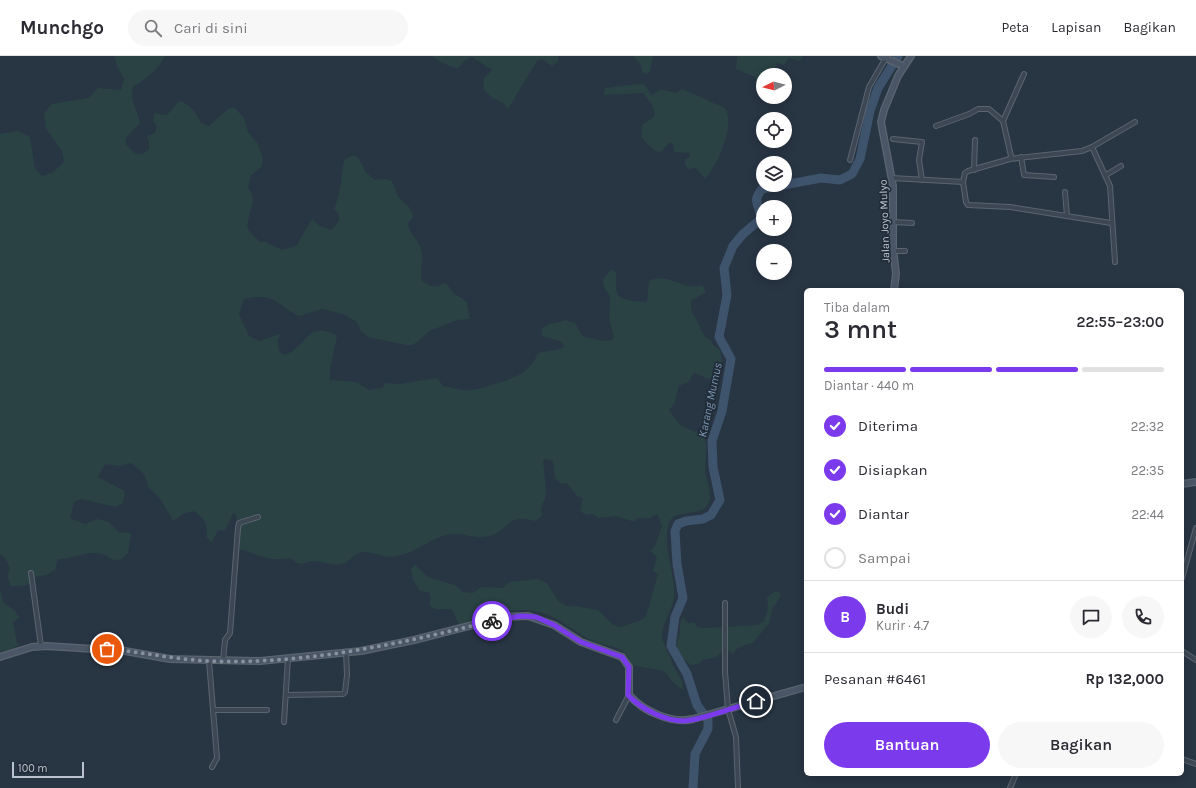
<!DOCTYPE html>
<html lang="id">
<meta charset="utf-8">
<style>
body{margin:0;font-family:Karla,sans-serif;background:#f7f7f7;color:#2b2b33;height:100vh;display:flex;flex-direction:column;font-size:15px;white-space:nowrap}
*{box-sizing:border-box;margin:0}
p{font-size:13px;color:#7c7c81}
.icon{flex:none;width:22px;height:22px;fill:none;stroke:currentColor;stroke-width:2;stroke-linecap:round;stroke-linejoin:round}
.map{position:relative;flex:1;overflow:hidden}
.side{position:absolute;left:804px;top:232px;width:380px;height:488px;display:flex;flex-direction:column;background:#fff;border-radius:6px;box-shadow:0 2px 10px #0003}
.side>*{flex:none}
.needle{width:26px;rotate:264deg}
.buttons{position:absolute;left:756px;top:12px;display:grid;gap:8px}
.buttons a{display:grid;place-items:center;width:36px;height:36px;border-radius:50%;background:#fff;box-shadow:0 2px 10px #0003;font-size:20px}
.scale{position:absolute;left:12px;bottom:10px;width:72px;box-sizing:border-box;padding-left:4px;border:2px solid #bac2cd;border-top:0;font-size:11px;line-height:14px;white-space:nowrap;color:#bac2cd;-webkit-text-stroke:3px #212c38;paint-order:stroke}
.pin{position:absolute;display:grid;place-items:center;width:34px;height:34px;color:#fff;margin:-17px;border:2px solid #fff;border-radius:50%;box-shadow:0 1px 4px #0007}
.courier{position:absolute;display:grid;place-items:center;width:40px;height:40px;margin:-20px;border:3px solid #7c3aed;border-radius:50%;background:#fff;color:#222;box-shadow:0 1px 5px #0007}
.overview em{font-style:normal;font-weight:600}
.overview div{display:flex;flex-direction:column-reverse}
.overview{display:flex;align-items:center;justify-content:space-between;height:68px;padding:0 20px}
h1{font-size:26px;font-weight:600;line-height:30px}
.bar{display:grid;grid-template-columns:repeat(4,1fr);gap:6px 4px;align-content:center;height:48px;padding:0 20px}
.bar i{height:5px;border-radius:3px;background:#e1e1e2}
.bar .active{background:#7c3aed}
.bar p{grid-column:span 4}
.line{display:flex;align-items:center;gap:10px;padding:0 20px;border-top:1px solid #e1e1e2}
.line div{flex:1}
.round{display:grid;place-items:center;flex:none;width:42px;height:42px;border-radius:21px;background:#f7f7f7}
ol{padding:0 20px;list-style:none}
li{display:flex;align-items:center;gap:12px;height:44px}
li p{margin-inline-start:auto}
li .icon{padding:4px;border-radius:50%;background:#7c3aed;color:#fff;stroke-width:4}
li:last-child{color:#7c7c81}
li i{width:22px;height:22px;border:2px solid #e1e1e2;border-radius:50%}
.button{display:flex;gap:8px;margin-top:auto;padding:8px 20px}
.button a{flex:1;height:46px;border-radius:24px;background:#7c3aed;color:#fff;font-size:16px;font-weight:600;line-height:46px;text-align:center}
.button a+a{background:#f7f7f7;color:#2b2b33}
header{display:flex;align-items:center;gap:24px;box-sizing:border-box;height:56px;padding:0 20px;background:#fff;border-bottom:1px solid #e1e1e2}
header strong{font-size:19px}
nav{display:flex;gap:22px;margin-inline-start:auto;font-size:14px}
.search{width:280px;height:36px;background:#f7f7f7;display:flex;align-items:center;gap:10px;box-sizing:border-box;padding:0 14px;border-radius:22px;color:#7c7c81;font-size:15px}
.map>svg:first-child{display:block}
.green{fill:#2a4244}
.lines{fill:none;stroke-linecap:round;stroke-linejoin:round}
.river{stroke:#3e536c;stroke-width:9}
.street-casing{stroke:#5b6570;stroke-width:6}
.secondary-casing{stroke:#5b6570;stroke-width:8}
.street{stroke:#3c4753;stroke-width:4}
.secondary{stroke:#4a5666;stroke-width:5.5}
.done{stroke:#87919d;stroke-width:4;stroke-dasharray:0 7.2}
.route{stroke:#7c3aed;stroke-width:5}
.labels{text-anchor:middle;stroke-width:3.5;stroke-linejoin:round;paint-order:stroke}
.street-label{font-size:11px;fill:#bac2cd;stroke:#212c38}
.water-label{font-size:12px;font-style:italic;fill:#7b94af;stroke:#212c38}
</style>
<header>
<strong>Munchgo</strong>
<div class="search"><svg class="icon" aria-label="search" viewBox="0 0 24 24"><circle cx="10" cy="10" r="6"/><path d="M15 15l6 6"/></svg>Cari di sini</div>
<nav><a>Peta</a><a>Lapisan</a><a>Bagikan</a></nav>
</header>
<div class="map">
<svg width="1196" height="732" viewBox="0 0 1196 732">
<rect width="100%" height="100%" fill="#283543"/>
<g class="green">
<path d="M114 0H165C158 14 146 23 133 31 129 45 138 54 140 67L126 82V89L134 97 142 98 149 93V85L146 80 155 77 157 70 153 65 154 57 167 59 179 45C190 47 196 57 201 67L209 70 229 52H235L244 62 248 76 257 86 263 102 262 110 250 121 248 131 252 138 253 145 247 169 249 175 260 186H266L282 194 296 190 312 163 318 169 331 174 339 165V159L334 153C341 137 341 121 344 104 358 94 360 104 365 115 367 118 372 121 375 124L386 123 392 125 399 142 409 151 413 158 412 163 408 167C409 177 418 183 421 193 424 203 419 215 422 225 431 232 435 231 446 227L455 239 462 242 467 247 470 263 457 264 430 275 413 289H406L368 281 361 275 357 266 343 258 322 253 299 260C275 248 275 236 244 243L239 258 249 280 260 285 279 278 281 280 278 283 279 295 285 299C308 291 306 263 337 280L330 313V324L356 326 369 334 382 332 386 327 399 328 437 322 443 330C452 331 461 335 470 334 477 334 485 331 491 329 511 323 529 319 538 297L559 293 564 290 562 286 542 280 541 274C547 266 556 268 565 264L575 267 582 280 604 285 612 284 614 281 609 263 610 240 604 231 603 223 612 213 616 216V234L619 241C628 244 637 247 647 245L649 225C662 218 675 226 687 230 692 231 698 229 703 230L706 236 691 245V253L705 281 711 284 713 289 720 294 722 305 721 321 716 325 714 322 709 323 694 317 688 326 679 330 674 348 669 354 680 369 703 379C709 392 705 401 705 414 706 426 716 443 705 452 696 460 675 454 670 465 660 487 677 521 674 543 672 553 661 571 662 581 664 589 669 598 672 606 675 616 684 622 683 634L671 625 668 619 663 615 632 609C624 587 611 593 593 585 578 578 566 567 551 560 521 546 488 560 459 569L452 553H435L429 549 431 544 429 536 420 535 413 524 411 513 415 509 428 521 455 529 463 536 473 537 481 531 502 532 510 526 537 523 547 527 559 546 567 550H575L598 554 613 569 621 571 641 564 646 560 658 518 653 515 657 501 650 495 655 490 662 470 657 458 650 462H637L635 466 615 460 599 462 592 458 586 459 580 455 583 443 576 439 567 427 561 428 555 422 553 405 546 403 543 404 546 433 545 443 541 452 542 460 535 465C506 457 512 472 492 479 476 485 464 476 450 478 430 482 416 497 397 500 385 503 375 496 364 496 354 497 353 502 346 506 337 512 322 505 313 505 307 506 303 509 298 507 295 506 293 504 291 502 268 506 257 498 236 492L238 470 236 459 233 457 225 475 218 474 212 486 206 481C209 468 204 463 194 455L183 458 173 465 161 444 149 432 144 418 131 407 119 410 105 408 98 421 125 435 123 447 116 451 81 443 74 446 70 462 85 468 97 463 109 466 119 476 131 477 128 497 122 503 113 504C93 489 79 503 58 503L55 514 46 519 35 521 31 528 22 530H11L7 520 10 512 5 502 0 498V78L18 75 30 81 35 112 42 120 52 117 64 106 62 95 46 73 44 58 51 48 89 42 98 32 121 34 124 23 118 12Z"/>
<path d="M432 0H558V6L552 10 542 3 537 5 508 53 503 47 491 41 483 33 484 22 492 14 472 1 464 5 458 12C453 12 435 4 432 0Z"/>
<polygon points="633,0 653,0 650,16 647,18 643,17 640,8"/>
<path d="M737 0H803L800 5 789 2 784 9 777 7C775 15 772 19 763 19V28L757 26 755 21 736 13Z"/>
<path d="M637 28 645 29 652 39 661 33 676 37 682 33 725 52C736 68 717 111 705 123L696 112 688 113 685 109V103L690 101V97L674 96 673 88 670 86 661 96 655 95 641 81 642 69 655 60 652 48 643 37 604 39 605 32Z"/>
<polygon points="0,534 4,547 14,554 19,561 13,567 17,587 20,588 12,593 0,596"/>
<path d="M774 536H778L781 538 777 547 773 550 769 567 753 587C744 590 737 589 733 599L730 595 720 597 717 601 703 604 699 608 691 609C684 603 674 596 677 585 677 583 679 582 679 580 681 572 678 568 683 561L688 567 694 566 696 570 703 572 758 569 764 565 768 553 767 541Z"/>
</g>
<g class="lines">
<path class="river" d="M693 732 695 698 708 673V664L697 649 687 618 671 590 675 561 683 542 677 508 675 475 678 468 686 465 703 463 711 459 720 444 713 411 712 385 722 355 731 303 719 281 727 239 724 212 733 190 743 178 761 163C760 149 751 146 762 133L821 122 840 124 852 118 860 103 870 55 878 32 898 0"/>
<defs>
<g id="street">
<polyline points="1003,65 1024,18"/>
<polyline points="893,83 922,86 919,104 922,124"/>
<polyline points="1092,91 1110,130 1115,206"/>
<polyline points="1021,101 1024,119 1054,121"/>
<polyline points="1010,103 1082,95 1092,91 1135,66"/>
<polyline points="850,104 869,31 887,0"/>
<polyline points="974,114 975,84"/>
<polyline points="1106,119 1121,110"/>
<polyline points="892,122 963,126 965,117 968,115 1010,103 1011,100 1003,65 989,53 978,53 969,58 936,70"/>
<polyline points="963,126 966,146 968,149 1010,151 1111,167"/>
<polyline points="1065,136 1067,160"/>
<polyline points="893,166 912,167"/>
<polyline points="894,195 905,195"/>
<polyline points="31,517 41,590"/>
<polyline points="1182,522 1196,472"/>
<polyline points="725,547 725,616 728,653 736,681 738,732"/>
<polyline points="1182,595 1196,604"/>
<polyline points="209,605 217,702 212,711"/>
<polyline points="223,605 225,584 230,577 238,472 239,467 258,461"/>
<polyline points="286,639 343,638 345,636 347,619 346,596"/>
<polyline points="214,654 267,654"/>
<polyline points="616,664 629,639"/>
<polyline points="284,666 288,602"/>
<polyline points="1182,703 1196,708"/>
<polyline points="1010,732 1016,718"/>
</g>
<g id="secondary">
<polyline points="881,0 903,10"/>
<polyline points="894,234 896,218 893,191 893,130 881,66 884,54 898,20 911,0"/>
<polyline points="1182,428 1196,426"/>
<path d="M0 601 32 591 47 590 125 595 170 603 260 605 361 595 414 584 504 561 528 560 554 569 581 586 622 601 629 611V639C643 655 671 668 693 663L806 631"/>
</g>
</defs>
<use href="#street" class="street-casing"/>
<use href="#secondary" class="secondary-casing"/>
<use href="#street" class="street"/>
<use href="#secondary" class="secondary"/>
</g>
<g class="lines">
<path class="done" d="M107 593C141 596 173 603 207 605 304 609 399 588 492 565"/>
<path class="route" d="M492 565 521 560 536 561 554 569 581 586 622 601 629 611 628 639C641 653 665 665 684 665 702 664 738 650 756 645"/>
</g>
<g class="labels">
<g class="street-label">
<text transform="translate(884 165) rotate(-92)" y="4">Jalan Joyo Mulyo</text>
</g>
<g class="water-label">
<text transform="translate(710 344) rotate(-78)" y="4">Karang Mumus</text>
</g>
</g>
</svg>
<div class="buttons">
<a><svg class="needle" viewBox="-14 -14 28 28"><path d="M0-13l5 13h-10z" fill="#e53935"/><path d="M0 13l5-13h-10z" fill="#7c7c81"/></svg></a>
<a><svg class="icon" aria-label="locate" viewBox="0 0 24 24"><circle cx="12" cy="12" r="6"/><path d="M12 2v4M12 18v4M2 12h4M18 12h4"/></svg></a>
<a><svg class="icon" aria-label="layers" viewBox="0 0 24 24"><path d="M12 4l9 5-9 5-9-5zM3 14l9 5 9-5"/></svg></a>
<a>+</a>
<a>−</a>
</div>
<div class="scale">100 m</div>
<div class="pin" style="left:107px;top:593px;background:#ea580c"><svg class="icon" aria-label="bag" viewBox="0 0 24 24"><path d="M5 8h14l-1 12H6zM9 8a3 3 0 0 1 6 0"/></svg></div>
<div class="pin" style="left:756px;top:645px;background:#1f2937"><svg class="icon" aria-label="home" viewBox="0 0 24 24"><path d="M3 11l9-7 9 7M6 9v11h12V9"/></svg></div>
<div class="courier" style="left:492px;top:565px"><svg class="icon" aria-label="bike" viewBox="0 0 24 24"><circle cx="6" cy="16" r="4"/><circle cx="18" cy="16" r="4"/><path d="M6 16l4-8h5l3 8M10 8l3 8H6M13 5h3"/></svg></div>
<section class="side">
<div class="overview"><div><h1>3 mnt</h1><p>Tiba dalam</p></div><em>22:55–23:00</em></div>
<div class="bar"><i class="active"></i><i class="active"></i><i class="active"></i><i></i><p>Diantar · 440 m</p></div>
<ol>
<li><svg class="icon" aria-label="check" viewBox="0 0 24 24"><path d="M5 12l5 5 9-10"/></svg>Diterima<p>22:32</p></li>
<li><svg class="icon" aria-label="check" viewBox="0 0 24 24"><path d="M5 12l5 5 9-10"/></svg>Disiapkan<p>22:35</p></li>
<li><svg class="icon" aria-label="check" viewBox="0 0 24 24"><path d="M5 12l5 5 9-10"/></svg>Diantar<p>22:44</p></li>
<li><i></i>Sampai</li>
</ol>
<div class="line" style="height:72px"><b class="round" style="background:#7c3aed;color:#fff">B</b><div><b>Budi</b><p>Kurir · 4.7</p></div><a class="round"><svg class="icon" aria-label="chat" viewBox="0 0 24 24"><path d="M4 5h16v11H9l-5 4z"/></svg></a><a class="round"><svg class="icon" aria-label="phone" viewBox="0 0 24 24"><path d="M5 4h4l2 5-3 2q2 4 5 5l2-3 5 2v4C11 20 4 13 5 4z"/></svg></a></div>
<div class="line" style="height:52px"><div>Pesanan #6461</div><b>Rp 132,000</b></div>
<div class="button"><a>Bantuan</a><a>Bagikan</a></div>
</section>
</div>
